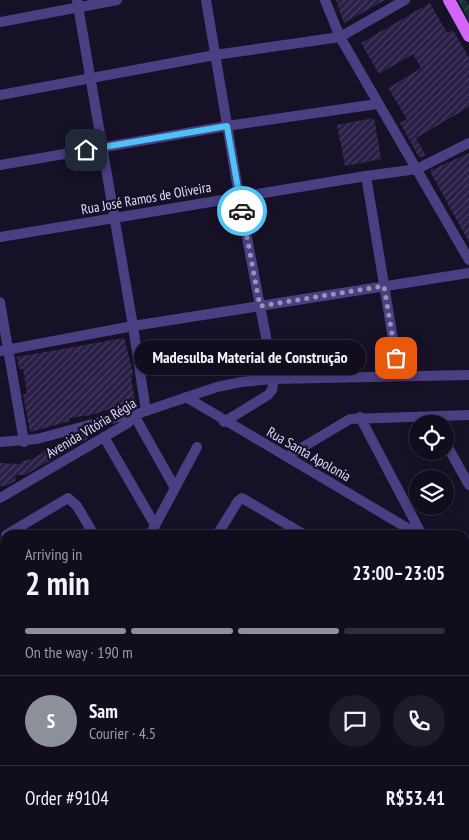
<!DOCTYPE html>
<meta charset="utf-8">
<style>
body{margin:0;font-family:"PT Sans Narrow",sans-serif;background:#1e1b2a;color:#f1f3f6;height:100vh;display:flex;flex-direction:column;font-size:19px;white-space:nowrap}
*{box-sizing:border-box;margin:0}
p{font-size:16px;color:#9c9ca4}
.icon{flex:none;width:28px;height:28px;fill:none;stroke:currentColor;stroke-width:2;stroke-linecap:round;stroke-linejoin:round}
.map{position:relative;flex:1;overflow:hidden}
.side{position:absolute;left:0px;top:530px;width:470px;height:310px;display:flex;flex-direction:column;background:#110d1d;border-radius:15px 15px 0 0;box-shadow:0 2px 8px #0003,0 0 0 1px #302d3b}
.side>*{flex:none}
.buttons{position:absolute;left:409px;top:415px;display:grid;gap:10px}
.buttons a{display:grid;place-items:center;width:45px;height:45px;border-radius:50%;background:#110d1d;box-shadow:0 2px 8px #0003,0 0 0 1px #302d3b;font-size:25px}
.pin{position:absolute;display:grid;place-items:center;width:42px;height:42px;color:#fff;margin:-21px;border-radius:10px;box-shadow:0 2px 8px #0006}
.courier{position:absolute;display:grid;place-items:center;width:50px;height:50px;margin:-25px;border:4px solid #4fc3f7;border-radius:50%;background:#fff;color:#222;box-shadow:0 1px 6px #0007}
.bubble{position:absolute;height:35px;border-radius:18px;background:#110d1d;box-shadow:0 2px 8px #0003,0 0 0 1px #302d3b;font-size:16px;font-weight:600;line-height:35px;text-align:center}
.head em{font-style:normal;font-weight:600}
.head div{display:flex;flex-direction:column-reverse}
.head{display:flex;align-items:center;justify-content:space-between;height:85px;padding:0 25px}
h1{font-size:32px;font-weight:600;line-height:38px}
.bar{display:grid;grid-template-columns:repeat(4,1fr);gap:8px 5px;align-content:center;height:60px;padding:0 25px}
.bar i{height:6px;border-radius:4px;background:#302d3b}
.bar .current{background:#8c9099}
.bar p{grid-column:span 4}
.line{display:flex;align-items:center;gap:12px;padding:0 25px;border-top:1px solid #302d3b}
.line div{flex:1}
.round{display:grid;place-items:center;flex:none;width:52px;height:52px;border-radius:26px;background:#1e1b2a}
.map>svg:first-child{display:block}
.park{fill:url(#park-crowns)}
.garden{fill:url(#garden-furrows)}
.building{fill:url(#building-hatch)}
.lines{fill:none;stroke-linecap:round;stroke-linejoin:round}
.minor{stroke:#493f83;stroke-width:10}
.major{stroke:#d166f7;stroke-width:12}
.done{stroke:#9a93b2;stroke-width:5;stroke-dasharray:0 9}
.route{stroke:#4fc3f7;stroke-width:6}
.labels{text-anchor:middle;stroke-width:4.5;stroke-linejoin:round;paint-order:stroke}
.street-label{font-size:14px;fill:#e1d9fd;stroke:#171127}
</style>
<div class="map">
<svg width="469" height="840" viewBox="0 0 469 840">
<defs>
<pattern id="park-crowns" width="20" height="18" patternUnits="userSpaceOnUse" patternTransform="scale(1.25)"><rect width="20" height="18" fill="#142e31"/><path d="M2 6a3 3 0 1 1 6 0M12 15a3 3 0 1 1 6 0" fill="none" stroke="#364c50"/></pattern>
<pattern id="garden-furrows" width="10" height="10" patternUnits="userSpaceOnUse" patternTransform="scale(1.25)"><rect width="10" height="10" fill="#142e31"/><path d="M-1 1l2-2M0 10L10 0M9 11l2-2" fill="none" stroke="#364c50"/></pattern>
<pattern id="building-hatch" width="6" height="6" patternUnits="userSpaceOnUse" patternTransform="scale(1.25)"><rect width="6" height="6" fill="#2b1e47"/><path d="M-1 1l2-2M0 6l6-6M5 7l2-2" fill="none" stroke="#493e62"/></pattern>
</defs>
<rect width="100%" height="100%" fill="#171127"/>
<g class="park">
<polygon points="225,835 254,835 254,840 216,840"/>
<polygon points="353,835 380,835 380,840 345,840"/>
</g>
<polygon class="garden" points="458,0 466,0 469,6 469,20"/>
<g class="building">
<polygon points="336,0 385,0 344,23"/>
<polygon points="430,3 447,33 453,30 469,58 469,107 416,138 426,156 419,157 400,123 407,119 388,88 421,68 413,54 379,74 361,43"/>
<polygon points="374,118 381,159 345,166 337,125"/>
<polygon points="469,153 469,242 431,173 431,170"/>
<polygon points="124,338 133,372 134,375 131,376 135,402 90,415 69,418 70,421 30,432 23,394 27,394 23,369 19,369 17,357"/>
<polygon points="88,432 89,438 25,475 16,475 15,481 6,486 0,486 0,463 21,464 21,461 32,459 70,437"/>
</g>
<g class="lines">
<g class="minor">
<polyline points="77,0 133,326 146,411"/>
<polyline points="206,0 239,196 274,379 272,390 268,395 224,422"/>
<polyline points="325,0 340,37 469,260"/>
<polyline points="0,22 117,0"/>
<polyline points="0,95 215,55 340,37 405,0"/>
<polyline points="0,165 227,126 377,104"/>
<polyline points="366,176 399,375"/>
<polyline points="0,237 366,176 417,169 469,143"/>
<polyline points="0,302 24,442"/>
<polyline points="0,351 133,326 469,273"/>
<polyline points="186,397 419,535"/>
<polyline points="134,415 175,488"/>
<polyline points="360,417 422,535"/>
<polyline points="104,437 155,525"/>
<polyline points="0,442 37,439 122,416 134,415"/>
<polyline points="445,442 469,485"/>
<polyline points="288,456 350,419 469,415"/>
<polyline points="0,498 128,423 134,415 217,387 241,382 274,379 469,375"/>
<polyline points="6,535 68,498 77,506 94,535"/>
<polyline points="150,535 197,447"/>
<polyline points="217,535 238,501 242,498 305,535"/>
<polyline points="465,561 469,563"/>
<polyline points="0,589 5,598"/>
<polyline points="0,606 5,604"/>
<polyline points="465,670 469,667"/>
<polyline points="0,674 5,671"/>
<polyline points="465,683 469,681"/>
<polyline points="0,733 5,734"/>
<polyline points="465,760 469,758"/>
<polyline points="70,835 73,840"/>
<polyline points="110,835 113,840"/>
<polyline points="263,835 264,840"/>
<polyline points="386,835 386,840"/>
<polyline points="144,838 151,835"/>
<polyline points="44,840 44,835"/>
<polyline points="330,840 335,835"/>
<polyline points="446,840 446,835"/>
</g>
<polyline class="major" points="449,0 469,36"/>
</g>
<g class="lines">
<polyline class="done" points="242,211 260,306 384,286 396,358"/>
<polyline class="route" points="86,150 227,126 242,211"/>
</g>
<g class="labels">
<g class="street-label">
<text transform="translate(146 198) rotate(-10)" y="5">Rua José Ramos de Oliveira</text>
<text transform="translate(91 428) rotate(-31)" y="5">Avenida Vitória Régia</text>
<text transform="translate(309 454) rotate(30)" y="5">Rua Santa Apolonia</text>
</g>
</g>
</svg>
<div class="buttons">
<a><svg class="icon" aria-label="locate" viewBox="0 0 24 24"><circle cx="12" cy="12" r="6"/><path d="M12 2v4M12 18v4M2 12h4M18 12h4"/></svg></a>
<a><svg class="icon" aria-label="layers" viewBox="0 0 24 24"><path d="M12 4l9 5-9 5-9-5zM3 14l9 5 9-5"/></svg></a>
</div>
<div class="pin" style="left:396px;top:358px;background:#ea580c"><svg class="icon" aria-label="bag" viewBox="0 0 24 24"><path d="M5 8h14l-1 12H6zM9 8a3 3 0 0 1 6 0"/></svg></div>
<div class="pin" style="left:86px;top:150px;background:#1f2937"><svg class="icon" aria-label="home" viewBox="0 0 24 24"><path d="M3 11l9-7 9 7M6 9v11h12V9"/></svg></div>
<div class="courier" style="left:242px;top:211px"><svg class="icon" aria-label="car" viewBox="0 0 24 24"><path d="M5 17H2v-5l4-1 3-4h7l3 4 3 1v5h-3M9 17h6M6 11h13"/><circle cx="7" cy="17" r="2"/><circle cx="17" cy="17" r="2"/></svg></div>
<div class="bubble" style="left:134px;top:340px;width:232px">Madesulba Material de Construção</div>
<section class="side">
<div class="head"><div><h1>2 min</h1><p>Arriving in</p></div><em>23:00–23:05</em></div>
<div class="bar"><i class="current"></i><i class="current"></i><i class="current"></i><i></i><p>On the way · 190 m</p></div>
<div class="line" style="height:90px"><b class="round" style="background:#8c9099;color:#fff">S</b><div><b>Sam</b><p>Courier · 4.5</p></div><a class="round"><svg class="icon" aria-label="chat" viewBox="0 0 24 24"><path d="M4 5h16v11H9l-5 4z"/></svg></a><a class="round"><svg class="icon" aria-label="phone" viewBox="0 0 24 24"><path d="M5 4h4l2 5-3 2q2 4 5 5l2-3 5 2v4C11 20 4 13 5 4z"/></svg></a></div>
<div class="line" style="height:65px"><div>Order #9104</div><b>R$53.41</b></div>
</section>
</div>
